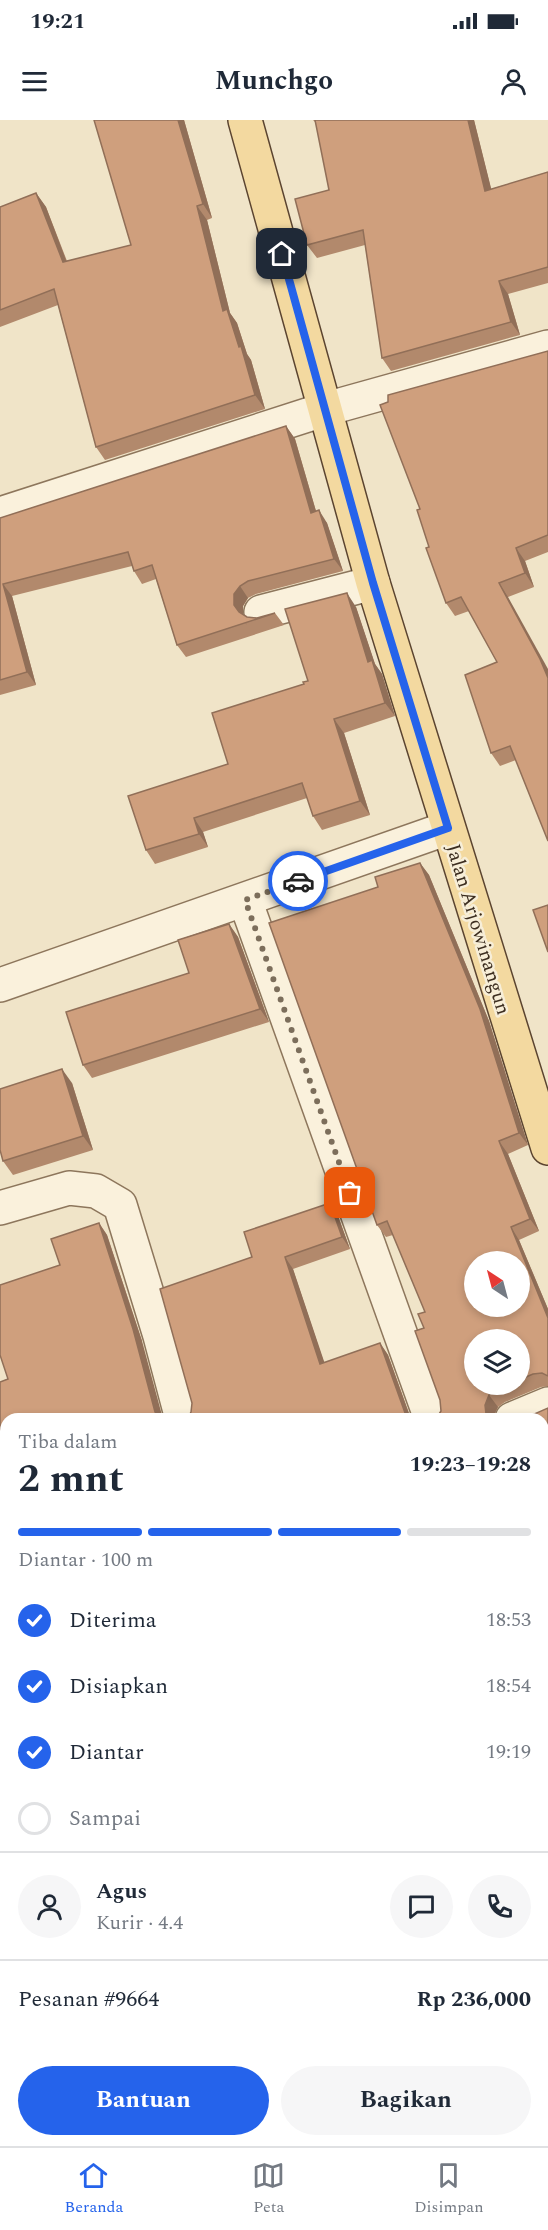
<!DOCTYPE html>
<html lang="id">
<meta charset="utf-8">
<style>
body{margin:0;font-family:Spectral,serif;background:#f6f6f7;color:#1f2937;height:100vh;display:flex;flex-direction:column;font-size:22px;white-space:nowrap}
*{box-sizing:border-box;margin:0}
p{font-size:20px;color:#747a83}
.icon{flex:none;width:33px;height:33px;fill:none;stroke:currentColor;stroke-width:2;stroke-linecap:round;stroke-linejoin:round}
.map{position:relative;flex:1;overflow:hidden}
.details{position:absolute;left:0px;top:1293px;width:549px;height:734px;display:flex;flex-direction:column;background:#fff;border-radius:18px 18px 0 0;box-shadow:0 3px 9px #0003}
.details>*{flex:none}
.needle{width:39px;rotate:324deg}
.fabs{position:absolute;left:464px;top:1131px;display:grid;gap:12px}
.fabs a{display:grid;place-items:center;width:66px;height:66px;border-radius:50%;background:#fff;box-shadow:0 3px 9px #0003;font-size:30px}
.pin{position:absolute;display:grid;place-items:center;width:51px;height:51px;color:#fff;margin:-26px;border-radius:12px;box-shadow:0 3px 9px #0006}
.courier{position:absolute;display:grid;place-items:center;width:60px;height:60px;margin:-30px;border:4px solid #2563eb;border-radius:50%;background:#fff;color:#222;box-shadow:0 2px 8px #0007}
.summary em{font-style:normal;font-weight:700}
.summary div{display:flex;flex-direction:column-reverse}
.summary{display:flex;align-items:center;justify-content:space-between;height:102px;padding:0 18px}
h1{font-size:39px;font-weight:700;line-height:45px}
.bar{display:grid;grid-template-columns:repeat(4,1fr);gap:9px 6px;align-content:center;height:72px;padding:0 18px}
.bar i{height:8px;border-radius:4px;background:#e0e1e3}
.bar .current{background:#2563eb}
.bar p{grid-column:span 4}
.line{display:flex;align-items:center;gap:15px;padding:0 18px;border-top:2px solid #e0e1e3}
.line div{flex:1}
.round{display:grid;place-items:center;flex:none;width:63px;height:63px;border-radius:32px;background:#f6f6f7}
ol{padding:0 18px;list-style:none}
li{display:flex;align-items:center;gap:18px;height:66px}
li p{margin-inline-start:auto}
li .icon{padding:6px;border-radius:50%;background:#2563eb;color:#fff;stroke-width:4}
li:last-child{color:#747a83}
li i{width:33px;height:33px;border:3px solid #e0e1e3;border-radius:50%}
.button{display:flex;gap:12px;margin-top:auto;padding:12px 18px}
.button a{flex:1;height:69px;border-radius:36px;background:#2563eb;color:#fff;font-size:24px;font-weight:700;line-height:69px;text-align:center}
.button a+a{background:#f6f6f7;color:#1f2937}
.status{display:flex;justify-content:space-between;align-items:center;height:42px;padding:0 30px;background:#fff;direction:ltr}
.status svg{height:16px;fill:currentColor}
header{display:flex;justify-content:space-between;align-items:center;height:78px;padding:0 18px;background:#fff;font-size:27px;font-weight:700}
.tab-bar{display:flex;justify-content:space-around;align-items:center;height:84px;border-top:2px solid #e0e1e3;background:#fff;font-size:16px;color:#747a83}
.tab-bar a{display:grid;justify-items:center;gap:3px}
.tab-bar .current{color:#2563eb}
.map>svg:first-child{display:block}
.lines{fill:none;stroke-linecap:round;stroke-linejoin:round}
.minor-casing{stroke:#8d765c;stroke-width:36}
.major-casing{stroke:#5b4430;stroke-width:36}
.minor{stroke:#faf1dc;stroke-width:33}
.major{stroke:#f3d9a0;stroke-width:33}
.wall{fill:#b2896c;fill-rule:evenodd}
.shaded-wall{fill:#916f58}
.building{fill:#cf9f7d;stroke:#916f58;stroke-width:1.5;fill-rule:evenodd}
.done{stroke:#7c6e5b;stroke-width:6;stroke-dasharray:0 10.8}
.route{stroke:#2563eb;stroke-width:8}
.labels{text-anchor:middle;stroke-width:5;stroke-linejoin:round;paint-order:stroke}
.street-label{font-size:20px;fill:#3d2e20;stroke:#f7eed8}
</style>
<div class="status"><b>19:21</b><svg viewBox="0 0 49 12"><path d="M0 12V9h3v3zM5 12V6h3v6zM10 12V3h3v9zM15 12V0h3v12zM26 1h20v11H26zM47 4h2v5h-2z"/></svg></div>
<header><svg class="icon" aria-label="menu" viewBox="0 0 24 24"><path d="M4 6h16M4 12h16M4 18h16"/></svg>Munchgo<svg class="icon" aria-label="person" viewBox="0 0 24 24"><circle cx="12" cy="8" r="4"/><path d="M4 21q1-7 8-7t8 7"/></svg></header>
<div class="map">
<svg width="548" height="2026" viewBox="0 0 548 2026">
<rect width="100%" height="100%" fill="#f0e4c8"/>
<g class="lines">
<defs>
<g id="minor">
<polyline points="0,394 326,289 548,227"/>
<polyline points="261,492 373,463"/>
<polyline points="245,780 431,1299"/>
<polyline points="0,865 448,708"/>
<polyline points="0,1088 69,1068 96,1071 120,1085 160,1216 182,1299"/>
<polyline points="512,1299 548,1284"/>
<polyline points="0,1474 6,1472"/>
<polyline points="543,1628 548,1626"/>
<polyline points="0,1739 6,1736"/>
<polyline points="85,2020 87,2026"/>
</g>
<polyline id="major" points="245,0 373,463 548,1028"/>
</defs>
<use href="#minor" class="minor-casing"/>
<use href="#major" class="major-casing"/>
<use href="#minor" class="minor"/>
<use href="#major" class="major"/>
</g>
<g class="wall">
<polygon points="94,0 184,0 212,98 207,100 230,193 237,203 247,234 251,240 265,289 105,340 96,327 58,185 0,207 0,87 36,73 46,87 67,141 131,125"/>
<polygon points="313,0 474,0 491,69 548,52 548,163 508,174 520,215 391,251 382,238 365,125 317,138 307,125 329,70 316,3"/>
<polygon points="548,231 548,432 525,441 534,467 508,477 516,640 500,646 491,633 497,542 469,491 455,496 446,483 429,427 420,389"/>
<polygon points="286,306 295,319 316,391 327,403 343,451 256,474 248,478 243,486 243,495 247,497 257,498 275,493 284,505 186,537 177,525 156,459 142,464 134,451 132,446 12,476 36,565 0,575 0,398"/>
<polygon points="356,487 375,544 382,554 395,596 344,613 370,695 322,710 313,696 307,678 203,712 208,727 155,744 146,730 304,564 308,561"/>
<path d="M420 743 429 755 489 901 528 1025 508 1034 539 1111 519 1120 548 1189V1266L541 1267 505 1282 498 1287 493 1297 494 1299H436L441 1291 440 1280 424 1208 425 1192 393 1115 386 1117 377 1105 378 767ZM519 1220V1264H474Z"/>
<polygon points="229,804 238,817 269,902 92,958 83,945 189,853"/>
<polygon points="72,963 93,1030 13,1055 3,1041"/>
<polygon points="338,1096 350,1129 293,1149 324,1243 380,1223 388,1235 411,1299 187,1299 191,1292 252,1137"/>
<polygon points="99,1103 107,1115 142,1221 6,1299 6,1455 0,1456 0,1262 8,1259 60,1145"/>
<polygon points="548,1288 548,1608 543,1608 543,1299"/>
<polygon points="548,1630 548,1722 543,1724 543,1632"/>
<polygon points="6,1748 6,1867 4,1867 6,1873 6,1958 0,1960 0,1750"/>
</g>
<g class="shaded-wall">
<polygon points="178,0 184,0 212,98 203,84"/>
<polygon points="468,0 474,0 495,84 485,71"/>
<polygon points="36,73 46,87 72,156 63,142"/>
<polygon points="197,86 207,100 230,193 237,203 247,234 251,240 265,289 255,275 239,227 223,191"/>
<polygon points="499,161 508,174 520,215 511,202"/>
<polygon points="286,306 295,319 320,405 311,393"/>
<polygon points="319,390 327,403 343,451 334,439"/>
<polygon points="516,428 525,441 534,467 525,453"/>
<polygon points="499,463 508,477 548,549 548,558"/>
<polygon points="3,464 12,476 36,565 27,552"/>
<polygon points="240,466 248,478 243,486 243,497 247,505 234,485 234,474"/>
<polygon points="347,473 356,487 375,544 382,554 395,596 385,583 368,542"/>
<polygon points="334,599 344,613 370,695 360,681"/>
<polygon points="194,698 203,712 208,727 199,714"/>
<polygon points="420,743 429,755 489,901 528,1025 519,1013"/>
<polygon points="229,804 238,817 269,902 260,889"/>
<polygon points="62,949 72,963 93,1030 83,1016"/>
<polygon points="499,1021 508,1034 539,1111 530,1099"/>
<polygon points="330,1083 338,1096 350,1129 342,1117"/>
<polygon points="99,1103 107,1115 142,1221 163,1299 160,1299 155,1292"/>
<polygon points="511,1107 519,1120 548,1189 548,1198"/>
<polygon points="285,1137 293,1149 329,1256 320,1244"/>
<polygon points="380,1223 388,1235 411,1299 409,1299 405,1293"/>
<polygon points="489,1275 498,1287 493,1297 494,1299 490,1299 486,1294 485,1285"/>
<polygon points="0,1861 4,1867 6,1873 6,1889 0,1869"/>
</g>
<g class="building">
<polygon points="94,0 178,0 203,84 197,86 223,191 227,189 239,227 241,226 255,275 96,327 54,169 0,190 0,87 36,73 63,142 131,125"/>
<polygon points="315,0 468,0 485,71 548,52 548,147 499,161 511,202 382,238 363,110 307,125 295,79 329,70"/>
<polygon points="548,231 548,415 516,428 525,453 499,463 540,539 548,558 548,721 510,626 491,633 465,555 497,542 461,477 446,483 426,428 429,427 417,390 420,389 380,285 388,282 388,275"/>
<polygon points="286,306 311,393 319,390 334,439 248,461 240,466 234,474 234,485 239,492 247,497 257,498 275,493 177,525 152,445 134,451 128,432 3,464 27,552 0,560 0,398"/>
<polygon points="347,473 368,542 372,540 385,583 334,599 360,681 313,696 302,663 194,698 199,714 146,730 128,676 228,644 212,593 304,564 303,562 308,561 285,489"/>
<path d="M420 743 480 889 519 1013 499 1021 530 1099 511 1107 548 1198V1256L542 1253 533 1254 519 1260V1220H474V1264H508L496 1269 489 1275 485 1285 486 1294 490 1299H436L441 1291 440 1280 415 1211 424 1208 418 1194 425 1192 387 1101 377 1105 269 803 378 767 375 757ZM474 1142H519V1186H474Z"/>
<polygon points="548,785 548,832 533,790"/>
<polygon points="229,804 260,889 83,945 66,892 189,853 178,820"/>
<polygon points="62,949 83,1016 3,1041 0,1030 0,969"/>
<polygon points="330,1083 342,1117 285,1137 320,1244 380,1223 405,1293 409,1299 187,1299 191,1292 192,1283 160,1169 252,1137 244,1112"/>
<polygon points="99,1103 133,1209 155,1292 160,1299 6,1299 6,1444 2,1442 0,1442 0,1262 8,1259 0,1235 0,1165 60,1145 51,1119"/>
<polygon points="548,1288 548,1598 543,1596 543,1299 523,1299"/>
<polygon points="6,1476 6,1518 0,1497 0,1478"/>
<polygon points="548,1630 548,1707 543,1709 543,1632"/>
<polygon points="6,1748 6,1852 0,1854 0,1750"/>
<polygon points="0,1869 6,1889 6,1943 0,1945"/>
<polygon points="548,1971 548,2017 543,2003 543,1973"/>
</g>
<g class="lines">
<polyline class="done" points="298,761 245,780 350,1073"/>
<polyline class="route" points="282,134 373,463 448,708 298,761"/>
</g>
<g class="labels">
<g class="street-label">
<text transform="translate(479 809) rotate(73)" y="7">Jalan Arjowinangun</text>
</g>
</g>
</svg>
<div class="fabs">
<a><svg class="needle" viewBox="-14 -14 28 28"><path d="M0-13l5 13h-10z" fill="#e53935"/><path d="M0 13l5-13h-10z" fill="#747a83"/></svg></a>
<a><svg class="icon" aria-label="layers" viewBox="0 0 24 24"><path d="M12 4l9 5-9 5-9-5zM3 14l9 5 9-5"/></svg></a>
</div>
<div class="pin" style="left:350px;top:1073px;background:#ea580c"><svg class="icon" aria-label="bag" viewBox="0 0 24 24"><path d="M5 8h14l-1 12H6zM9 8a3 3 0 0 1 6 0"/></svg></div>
<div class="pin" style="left:282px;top:134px;background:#1f2937"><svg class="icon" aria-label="home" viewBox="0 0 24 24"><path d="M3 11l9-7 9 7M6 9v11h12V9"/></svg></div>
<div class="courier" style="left:298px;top:761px"><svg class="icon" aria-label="car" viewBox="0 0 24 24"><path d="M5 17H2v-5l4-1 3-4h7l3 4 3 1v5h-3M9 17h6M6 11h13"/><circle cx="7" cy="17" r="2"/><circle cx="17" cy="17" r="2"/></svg></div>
<section class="details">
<div class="summary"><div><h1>2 mnt</h1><p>Tiba dalam</p></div><em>19:23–19:28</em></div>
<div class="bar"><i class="current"></i><i class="current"></i><i class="current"></i><i></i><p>Diantar · 100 m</p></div>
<ol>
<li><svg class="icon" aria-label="check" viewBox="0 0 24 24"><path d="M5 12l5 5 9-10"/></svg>Diterima<p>18:53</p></li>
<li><svg class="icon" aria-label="check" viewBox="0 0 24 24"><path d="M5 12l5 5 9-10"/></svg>Disiapkan<p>18:54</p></li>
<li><svg class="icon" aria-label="check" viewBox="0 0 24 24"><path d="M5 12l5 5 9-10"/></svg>Diantar<p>19:19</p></li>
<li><i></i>Sampai</li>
</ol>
<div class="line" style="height:108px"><a class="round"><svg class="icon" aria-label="person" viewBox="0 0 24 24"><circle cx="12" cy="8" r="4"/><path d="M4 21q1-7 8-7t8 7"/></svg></a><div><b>Agus</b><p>Kurir · 4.4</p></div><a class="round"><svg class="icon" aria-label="chat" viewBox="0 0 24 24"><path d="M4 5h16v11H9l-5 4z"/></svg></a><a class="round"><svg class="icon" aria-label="phone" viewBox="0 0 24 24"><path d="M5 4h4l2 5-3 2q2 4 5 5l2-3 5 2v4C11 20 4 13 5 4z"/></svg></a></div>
<div class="line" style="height:78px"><div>Pesanan #9664</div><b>Rp 236,000</b></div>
<div class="button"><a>Bantuan</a><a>Bagikan</a></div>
</section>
</div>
<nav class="tab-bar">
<a class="current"><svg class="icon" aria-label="home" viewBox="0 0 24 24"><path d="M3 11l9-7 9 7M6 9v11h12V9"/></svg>Beranda</a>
<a><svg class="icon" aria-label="map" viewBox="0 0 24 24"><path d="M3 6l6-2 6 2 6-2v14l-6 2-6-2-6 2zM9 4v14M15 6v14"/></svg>Peta</a>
<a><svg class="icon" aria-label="saved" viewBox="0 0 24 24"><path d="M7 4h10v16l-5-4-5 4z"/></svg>Disimpan</a>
</nav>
